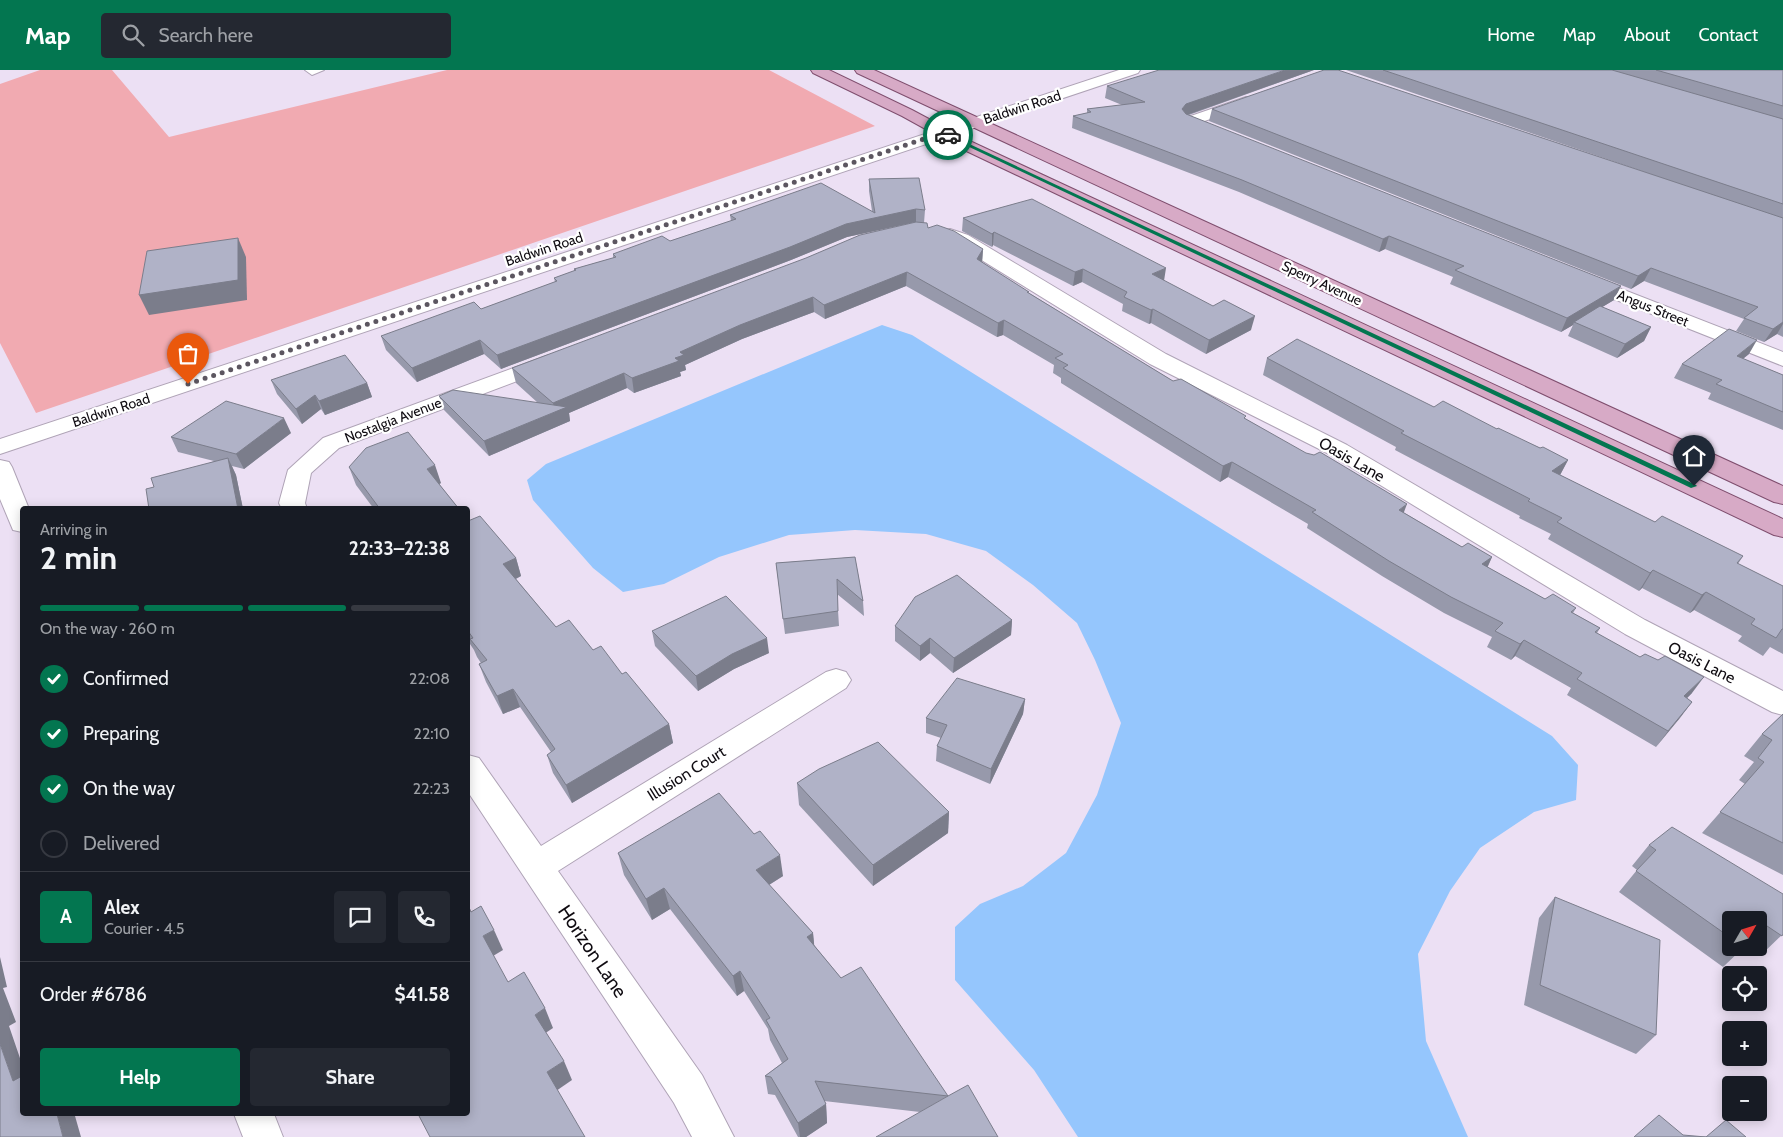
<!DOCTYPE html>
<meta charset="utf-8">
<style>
body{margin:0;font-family:Cabin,sans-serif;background:#242831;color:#f1f3f6;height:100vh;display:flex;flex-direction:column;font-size:19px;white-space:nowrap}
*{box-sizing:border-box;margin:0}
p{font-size:16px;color:#9ea1a6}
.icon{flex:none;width:28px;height:28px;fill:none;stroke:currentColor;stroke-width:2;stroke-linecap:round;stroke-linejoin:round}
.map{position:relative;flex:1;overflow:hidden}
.drawer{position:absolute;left:20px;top:436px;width:450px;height:610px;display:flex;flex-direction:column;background:#171b24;border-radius:5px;box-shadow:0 2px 12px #0003}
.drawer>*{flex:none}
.needle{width:32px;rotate:51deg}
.tools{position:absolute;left:1722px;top:841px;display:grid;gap:10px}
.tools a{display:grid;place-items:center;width:45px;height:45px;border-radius:5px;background:#171b24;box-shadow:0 2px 12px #0003;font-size:25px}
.pin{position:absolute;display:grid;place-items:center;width:42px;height:42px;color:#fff;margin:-51px -21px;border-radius:50% 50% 50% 0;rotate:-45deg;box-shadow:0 0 5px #0007}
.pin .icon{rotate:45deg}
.courier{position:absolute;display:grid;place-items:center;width:50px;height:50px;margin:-25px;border:4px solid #037650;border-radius:50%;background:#fff;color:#222;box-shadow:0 1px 6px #0007}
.summary em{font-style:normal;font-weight:700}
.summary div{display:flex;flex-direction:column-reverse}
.summary{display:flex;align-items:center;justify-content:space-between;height:85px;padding:0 20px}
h1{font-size:32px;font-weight:700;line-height:38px}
.bar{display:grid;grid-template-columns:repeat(4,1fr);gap:8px 5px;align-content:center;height:60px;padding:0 20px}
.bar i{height:6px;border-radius:4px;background:#363941}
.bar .current{background:#037650}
.bar p{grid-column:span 4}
.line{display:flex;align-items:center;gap:12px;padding:0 20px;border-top:1px solid #363941}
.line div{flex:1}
.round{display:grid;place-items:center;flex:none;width:52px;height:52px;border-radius:5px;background:#242831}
ol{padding:0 20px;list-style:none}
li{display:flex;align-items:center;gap:15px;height:55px}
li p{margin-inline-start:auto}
li .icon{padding:5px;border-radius:50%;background:#037650;color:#fff;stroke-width:4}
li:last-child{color:#9ea1a6}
li i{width:28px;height:28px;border:2px solid #363941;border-radius:50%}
.cta{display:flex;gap:10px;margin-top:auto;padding:10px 20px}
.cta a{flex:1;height:58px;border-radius:5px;background:#037650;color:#fff;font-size:20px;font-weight:700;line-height:58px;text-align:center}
.cta a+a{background:#242831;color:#f1f3f6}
header{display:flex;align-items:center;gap:30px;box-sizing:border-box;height:70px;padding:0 25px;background:#037650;color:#fff}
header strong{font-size:24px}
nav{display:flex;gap:28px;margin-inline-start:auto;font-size:18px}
.search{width:350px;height:45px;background:#242831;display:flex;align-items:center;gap:12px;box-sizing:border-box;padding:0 18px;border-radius:5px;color:#9ea1a6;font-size:19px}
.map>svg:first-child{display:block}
.green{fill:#f1aab1}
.water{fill:#95c6fd}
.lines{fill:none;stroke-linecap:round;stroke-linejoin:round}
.service-casing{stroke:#afa3b6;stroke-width:2}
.minor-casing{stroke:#afa3b6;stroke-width:2}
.secondary-casing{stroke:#afa3b6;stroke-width:2}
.primary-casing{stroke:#7f4e6e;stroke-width:2}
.service{fill:#fff;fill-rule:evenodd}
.minor{fill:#fff;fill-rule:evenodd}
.secondary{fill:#fff;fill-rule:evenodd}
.primary{fill:#d7aac6;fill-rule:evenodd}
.wall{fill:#9799ab}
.shaded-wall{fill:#7b7d8b}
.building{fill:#b0b2c7;stroke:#7b7d8b}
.route{fill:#037650}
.done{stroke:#5c5660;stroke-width:5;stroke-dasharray:0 9}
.labels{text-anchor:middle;stroke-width:4.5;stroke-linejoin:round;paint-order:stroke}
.far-street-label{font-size:14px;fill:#0f0b11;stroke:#fff}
.street-label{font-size:16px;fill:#0f0b11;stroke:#fff}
.near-street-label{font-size:19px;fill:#0f0b11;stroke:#fff}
</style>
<header>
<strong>Map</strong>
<div class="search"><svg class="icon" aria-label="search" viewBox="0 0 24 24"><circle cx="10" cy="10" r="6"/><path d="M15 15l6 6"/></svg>Search here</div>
<nav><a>Home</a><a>Map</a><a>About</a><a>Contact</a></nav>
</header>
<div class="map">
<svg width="1783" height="1067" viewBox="0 0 1783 1067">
<rect width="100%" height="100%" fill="#ece0f4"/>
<polygon class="green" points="40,0 112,0 169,67 447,0 769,0 875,56 36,343 0,273 0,14"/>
<polygon class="water" points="882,255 912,265 1552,666 1578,695 1576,730 1534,742 1480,778 1450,821 1418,884 1426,971 1468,1067 1078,1067 1034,1000 955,910 955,857 980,834 1023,816 1066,783 1097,725 1121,653 1095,590 1077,553 1033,515 986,481 926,464 855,460 789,465 719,487 664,514 623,522 593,498 533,430 527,410 546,394"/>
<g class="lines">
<defs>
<polygon id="service" points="305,0 324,0 312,5"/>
<g id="minor">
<polygon points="1246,27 1251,29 1254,32 1251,35 1190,56 1185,54 1182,51 1185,48"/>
<polygon points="950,159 968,165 1166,284 1347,375 1645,550 1783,621 1783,645 1772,642 1625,564 1331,385 1150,294 954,173 944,169 941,165 944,161"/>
<polygon points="1583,204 1783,282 1783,296 1576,214 1573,210 1576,206"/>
<polygon points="549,285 557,286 560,291 557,296 339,378 311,403 305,433 307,439 282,439 279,433 288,400 323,368"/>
<polygon points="836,599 846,602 851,610 846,618 558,801 702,1005 734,1067 692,1067 674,1033 468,722 468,685 479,688 541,776 826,602"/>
</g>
<g id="secondary">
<polygon points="1119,0 1140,0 1138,3 0,384 0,369"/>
<polygon points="0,390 9,392 12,397 29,439 22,439 22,462 13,460 0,429"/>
<polygon points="234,1044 274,1044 283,1067 243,1067"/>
</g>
<g id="primary">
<polygon points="811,0 829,0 912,40 972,72 1783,449 1783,467 1774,465 960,78 902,46 813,3"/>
<polygon points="855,0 874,0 1783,416 1783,434 1774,432 857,3"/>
</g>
</defs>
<use href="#service" class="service-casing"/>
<use href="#minor" class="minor-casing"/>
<use href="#secondary" class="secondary-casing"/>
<use href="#primary" class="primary-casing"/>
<use href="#service" class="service"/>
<use href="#minor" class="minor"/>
<use href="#secondary" class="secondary"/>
<use href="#primary" class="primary"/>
</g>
<g class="wall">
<polygon points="1314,0 1189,45 1614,230 1602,237 1651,257 1644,271 1617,288 1568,266 1573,255 1561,262 1450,214 1453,207 1385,179 1379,182 1239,122 1072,58 1073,46 1087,43 1087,39 1122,35 1105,28 1107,16"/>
<polygon points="1346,0 1783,0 1783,267 1777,264 1764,272 1736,261 1744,249 1644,211 1631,219 1209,51 1212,39 1709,124"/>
<polygon points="869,109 925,140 924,153 928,158 983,179 982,192 1029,223 1173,311 1246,349 1462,477 1492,487 1487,497 1545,529 1576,538 1573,543 1600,558 1597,563 1692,623 1687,628 1692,632 1656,677 1567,625 1571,618 1515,586 1511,590 1487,577 1492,567 1444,543 1382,506 1307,458 1308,454 1228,407 1220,412 1061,313 1061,308 1053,303 1054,295 1003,265 997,267 906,216 825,249 814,242 742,269 685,295 686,300 680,302 681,306 634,323 627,318 569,343 570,351 489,386 444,340 439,326 538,333 516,313 512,298 916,152 847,167 791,190 501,299 484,284 417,312 386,280 381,266 481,239 555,212 554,208 575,201 574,199 613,188 613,184 670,171 731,151 730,145 872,141 869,121"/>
<polygon points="963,148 1164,211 1251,260 1206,284 1151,253 1149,254 1122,241 1123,234 1082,212 1073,216 993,175 992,177 962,161"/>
<polygon points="1749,284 1743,289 1783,305 1783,360 1708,329 1711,323 1674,308 1682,294"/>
<polygon points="1267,288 1434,337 1497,359 1568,390 1560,405 1655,452 1743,486 1738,494 1783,516 1783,584 1770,577 1763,586 1738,571 1742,566 1694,540 1690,543 1642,518 1639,521 1548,469 1551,464 1519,448 1520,446 1395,380 1396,377 1263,305"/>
<polygon points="271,310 367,313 372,327 325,345 321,339 302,354 277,324"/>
<polygon points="291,363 244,399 232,396 236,405 243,439 149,439 154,417 214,391 178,382 171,367"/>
<polygon points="349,397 441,413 439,414 459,439 374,439 356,415"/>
<polygon points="468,450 516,488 521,506 516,509 556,557 593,580 622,604 669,654 673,673 572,733 553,703 547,685 551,682 520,637 503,644 486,612 479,594 481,593 477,587 474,580 468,571"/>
<polygon points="855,487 863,531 864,546 837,524 839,556 785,564 776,493"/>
<polygon points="1012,550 1011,565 953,603 930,583 920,591 895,571 895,556"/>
<polygon points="652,561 769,583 734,599 698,621 655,576"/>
<polygon points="1025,629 1023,644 990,714 936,691 937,676 941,668 926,663 926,648"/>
<polygon points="1783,644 1783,805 1702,763 1745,714 1739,710 1754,692 1744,686 1762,664"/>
<polygon points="797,713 949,742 948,763 873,816 799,735"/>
<polygon points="1649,775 1783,864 1760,886 1748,878 1759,878 1759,850 1731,850 1731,878 1743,878 1723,897 1619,822 1637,800 1632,796"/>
<polygon points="618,783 783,806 769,815 813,863 814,875 841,908 948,1026 920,1042 824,1031 826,1034 827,1053 806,1067 798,1067 775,1025 768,1024 765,1006 782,993 770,970 768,959 744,921 737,926 670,839 652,850 624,805"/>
<polygon points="1555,827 1656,965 1636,984 1524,935 1539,848"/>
</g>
<g class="shaded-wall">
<polygon points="1285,0 1314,0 1184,46 1182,39 1186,34"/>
<polygon points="916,139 916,152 847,167 791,190 501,299 497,285 846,154"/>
<polygon points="994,162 993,175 992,177 992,164"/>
<polygon points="1389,166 1385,179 1379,182 1383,169"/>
<polygon points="238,168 246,187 247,230 149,245 139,225"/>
<polygon points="983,179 982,193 977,189"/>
<polygon points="1166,198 1164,211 1152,204"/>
<polygon points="1651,198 1644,211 1631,219 1638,206"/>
<polygon points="1083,199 1082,212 1073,216 1075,202"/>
<polygon points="907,202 906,216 825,249 824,235"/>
<polygon points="1621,216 1614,230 1576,253 1574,252 1573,255 1561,262 1567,248"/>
<polygon points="813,227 814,242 742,269 685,295 686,300 680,302 681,306 634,323 632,308 680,282 740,255"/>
<polygon points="1153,239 1151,253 1149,254 1151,240"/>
<polygon points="1255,246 1251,260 1206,284 1209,270"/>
<polygon points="1004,250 1003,265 997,267 998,253"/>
<polygon points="1783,252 1783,254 1777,264 1764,272 1773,259"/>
<polygon points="1651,257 1644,271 1617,288 1625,274"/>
<polygon points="480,270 484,284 417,312 412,298"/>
<polygon points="1757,270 1749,284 1728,300 1737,286"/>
<polygon points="624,303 627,318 569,343 570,351 489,386 484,371 555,342 553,333"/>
<polygon points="367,313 372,327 325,345 319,331"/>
<polygon points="315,325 321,339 302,354 296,339"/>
<polygon points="284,348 291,363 244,399 236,384"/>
<polygon points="228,388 236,405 243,439 238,439"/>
<polygon points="1568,390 1559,407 1552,401"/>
<polygon points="1232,392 1228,407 1220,412 1223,396"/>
<polygon points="435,395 441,413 434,417 427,399"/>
<polygon points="1407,434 1401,450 1399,440"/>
<polygon points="1492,487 1485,503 1482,494"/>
<polygon points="516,488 521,506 509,512 503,494"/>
<polygon points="1653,500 1642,518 1639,521 1650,503"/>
<polygon points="1706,522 1694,540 1690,543 1702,525"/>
<polygon points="1012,550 1011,565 953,603 954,588"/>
<polygon points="767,568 769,583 734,599 698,621 696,606 732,584"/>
<polygon points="930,568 930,583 920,591 920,576"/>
<polygon points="1524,570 1515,586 1511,590 1520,574"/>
<polygon points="1704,607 1692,623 1673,642 1684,626"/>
<polygon points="513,619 520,637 503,644 497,626"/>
<polygon points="1025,629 1023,644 990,714 991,699"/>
<polygon points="1692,632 1680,648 1656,677 1668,661"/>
<polygon points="669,654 673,673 572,733 566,715"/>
<polygon points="949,742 948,763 873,816 873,795"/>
<polygon points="780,785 783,806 759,821 756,800"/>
<polygon points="664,818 670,839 652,850 646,829"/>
<polygon points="494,860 503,880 493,886 483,866"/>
<polygon points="813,863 815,883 807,867"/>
<polygon points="0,887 7,917 3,918 16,952 9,956 22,994 22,1018 13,1011 0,974"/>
<polygon points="740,901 744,921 737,926 733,906"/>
<polygon points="545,938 553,958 544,964 535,945"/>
<polygon points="564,991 572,1010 556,1021 547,1002"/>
<polygon points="826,1034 827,1053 806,1067 800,1067 798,1053"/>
<polygon points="57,1044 80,1044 75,1046 81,1067 63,1067"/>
</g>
<g class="building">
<polygon points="1159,0 1285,0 1186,34 1182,39 1186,44 1621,216 1567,248 1455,200 1464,196 1389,166 1383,169 1242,110 1073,46 1091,42 1087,39 1145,32 1107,16"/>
<polygon points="1324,0 1338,0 1783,148 1783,252 1773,259 1744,248 1758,237 1651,198 1638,206 1212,39"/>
<polygon points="1383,0 1612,0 1783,49 1783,134"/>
<polygon points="1656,0 1783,0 1783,36"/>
<polygon points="919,108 925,140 916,139 846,154 790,177 497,285 480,270 412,298 381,266 474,232 481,239 557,211 554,208 576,200 574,199 616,187 613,184 662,166 670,171 736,149 730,145 821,113 875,143 869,109"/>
<polygon points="1032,129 1166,198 1152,204 1213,236 1224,230 1255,246 1209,270 1153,239 1151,240 1124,227 1127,222 1083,199 1075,202 994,162 992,164 963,148"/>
<polygon points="916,152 927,153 928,158 937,155 954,161 983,179 977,189 1029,222 1027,222 1173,311 1181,309 1246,346 1244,348 1306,383 1314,385 1320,382 1407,434 1399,440 1462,477 1468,473 1492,487 1482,494 1545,529 1553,524 1576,538 1571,542 1600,558 1595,562 1640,587 1645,584 1658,590 1665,586 1704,607 1684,626 1692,632 1668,661 1577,609 1582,603 1524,570 1520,574 1495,561 1503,553 1451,527 1389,491 1312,442 1316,440 1232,392 1223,396 1063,298 1068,295 1055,288 1063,284 1004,250 998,253 907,202 824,235 813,227 740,255 680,282 684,285 675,288 679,291 632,308 624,303 553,333 512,298 806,188 860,165"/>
<polygon points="238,168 238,210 139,225 147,181"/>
<polygon points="1600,236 1651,257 1625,274 1574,252"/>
<polygon points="1729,259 1757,270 1737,286 1783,305 1783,342 1716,314 1722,310 1682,294"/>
<polygon points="1297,269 1434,337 1443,331 1497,359 1498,358 1540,378 1543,377 1568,390 1552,401 1655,452 1662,446 1743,486 1737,493 1783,516 1783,559 1782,559 1776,568 1751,554 1755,549 1706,522 1702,525 1653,500 1650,503 1557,452 1562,448 1528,431 1530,429 1401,363 1404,361 1267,288"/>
<polygon points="345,285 367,313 319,331 315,325 296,339 271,310"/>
<polygon points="453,320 567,337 484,371 439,326"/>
<polygon points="226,331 284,348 236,384 171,367"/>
<polygon points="408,362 435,395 427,399 459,439 380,439 349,397 366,378"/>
<polygon points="228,388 238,439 149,439 146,419 154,417 151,408"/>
<polygon points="480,446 516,488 503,494 556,557 569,550 593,580 601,576 622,604 626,602 669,654 566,715 547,685 555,679 513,619 497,626 479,594 487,590 470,569 473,568 468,561 468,450 468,451"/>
<polygon points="855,487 863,531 837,509 838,541 783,549 776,493"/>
<polygon points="957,505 1012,550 954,588 930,568 920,576 895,556 915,527"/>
<polygon points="726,526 767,568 732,584 696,606 652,561"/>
<polygon points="957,608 1025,629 991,699 937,676 947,655 926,648"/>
<polygon points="1783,644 1783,773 1720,742 1764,692 1758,688 1772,670 1762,664"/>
<polygon points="878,672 949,742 873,795 797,713 819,699"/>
<polygon points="719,723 754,764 760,761 780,785 756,800 813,863 807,867 841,908 861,897 948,1026 968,1015 998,1067 876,1067 948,1026 815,1011 826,1034 798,1053 771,1007 765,1006 788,989 766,950 770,948 740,901 733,906 664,818 646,829 618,783"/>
<polygon points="1672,757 1783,824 1783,864 1782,866 1758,850 1731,850 1731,868 1636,801 1656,780 1649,775"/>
<polygon points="1555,827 1660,870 1656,965 1540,915"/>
<polygon points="468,835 471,842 481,836 494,860 483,866 508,912 524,902 545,938 535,945 564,991 547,1002 585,1067 430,1067 418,1044 468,1044"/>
<polygon points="0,974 13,1011 22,1006 22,1044 57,1044 63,1067 0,1067"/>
<polygon points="1659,1045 1683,1065 1706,1067 1726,1050 1746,1067 1634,1067"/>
</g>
<polygon class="route" points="948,64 1696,415 1697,416 1691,418 946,66"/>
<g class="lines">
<polyline class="done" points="188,314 942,63 948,65"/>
</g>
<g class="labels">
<g class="far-street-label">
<text transform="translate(1022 37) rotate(-18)" y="5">Baldwin Road</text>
<text transform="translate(544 179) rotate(-18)" y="5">Baldwin Road</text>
<text transform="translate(1322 213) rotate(25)" y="5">Sperry Avenue</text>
<text transform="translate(1653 238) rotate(22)" y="5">Angus Street</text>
<text transform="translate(111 340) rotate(-18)" y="5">Baldwin Road</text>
<text transform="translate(393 350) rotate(-21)" y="5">Nostalgia Avenue</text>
</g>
<g class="street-label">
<text transform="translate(1352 389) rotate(30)" y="6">Oasis Lane</text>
<text transform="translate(1702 592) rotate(27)" y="6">Oasis Lane</text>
<text transform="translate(686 703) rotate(-32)" y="6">Illusion Court</text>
</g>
<g class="near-street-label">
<text transform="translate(593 881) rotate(56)" y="7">Horizon Lane</text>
</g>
</g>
</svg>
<div class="tools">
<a><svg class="needle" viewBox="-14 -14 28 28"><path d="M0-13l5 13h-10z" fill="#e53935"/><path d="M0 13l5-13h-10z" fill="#9ea1a6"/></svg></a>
<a><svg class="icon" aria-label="locate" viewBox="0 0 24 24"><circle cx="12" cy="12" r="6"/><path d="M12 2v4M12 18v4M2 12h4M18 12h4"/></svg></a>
<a>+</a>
<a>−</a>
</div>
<div class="pin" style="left:188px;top:314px;background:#ea580c"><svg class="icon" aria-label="bag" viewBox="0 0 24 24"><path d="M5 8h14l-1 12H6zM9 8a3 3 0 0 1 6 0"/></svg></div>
<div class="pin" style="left:1694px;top:416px;background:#1f2937"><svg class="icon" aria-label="home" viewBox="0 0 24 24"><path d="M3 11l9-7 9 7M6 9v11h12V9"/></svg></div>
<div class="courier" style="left:948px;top:65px"><svg class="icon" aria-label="car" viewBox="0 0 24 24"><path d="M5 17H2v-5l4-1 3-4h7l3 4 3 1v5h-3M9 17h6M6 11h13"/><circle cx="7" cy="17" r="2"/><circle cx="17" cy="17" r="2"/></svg></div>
<section class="drawer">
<div class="summary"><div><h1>2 min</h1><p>Arriving in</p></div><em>22:33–22:38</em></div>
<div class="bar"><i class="current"></i><i class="current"></i><i class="current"></i><i></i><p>On the way · 260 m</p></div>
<ol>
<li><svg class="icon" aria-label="check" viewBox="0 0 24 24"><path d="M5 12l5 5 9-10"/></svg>Confirmed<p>22:08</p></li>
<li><svg class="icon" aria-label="check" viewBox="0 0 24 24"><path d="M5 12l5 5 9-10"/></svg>Preparing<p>22:10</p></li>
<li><svg class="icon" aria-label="check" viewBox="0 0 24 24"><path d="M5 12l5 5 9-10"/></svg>On the way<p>22:23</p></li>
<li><i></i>Delivered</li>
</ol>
<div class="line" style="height:90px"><b class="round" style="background:#037650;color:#fff">A</b><div><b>Alex</b><p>Courier · 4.5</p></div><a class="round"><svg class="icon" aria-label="chat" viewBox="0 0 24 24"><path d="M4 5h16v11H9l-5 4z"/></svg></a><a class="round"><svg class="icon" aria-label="phone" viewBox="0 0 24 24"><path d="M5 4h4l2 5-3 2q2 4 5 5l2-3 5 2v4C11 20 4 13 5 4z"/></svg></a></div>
<div class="line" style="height:65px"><div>Order #6786</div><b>$41.58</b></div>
<div class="cta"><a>Help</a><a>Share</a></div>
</section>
</div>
